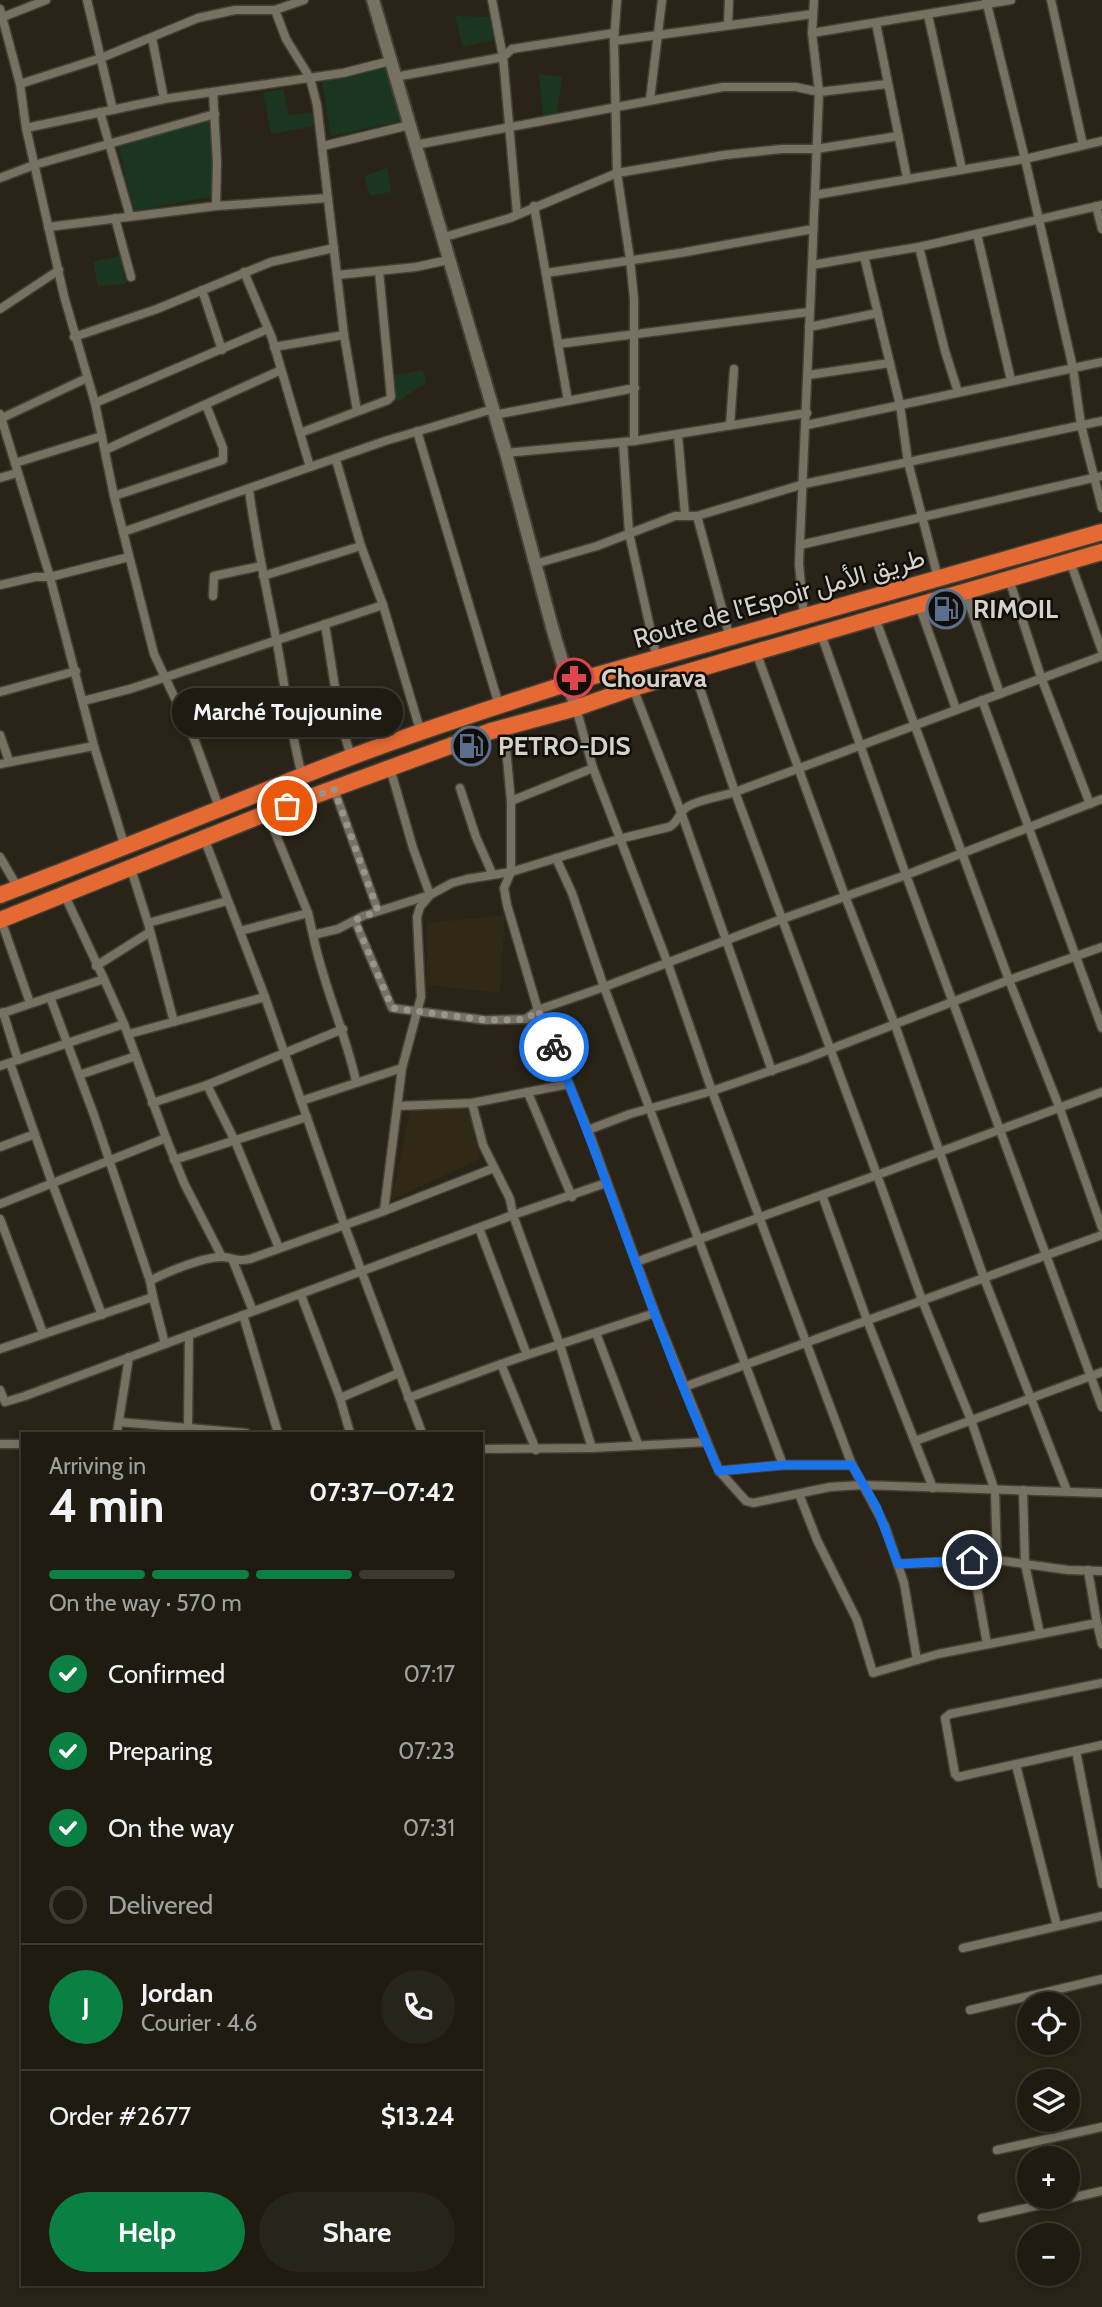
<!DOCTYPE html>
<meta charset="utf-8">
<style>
body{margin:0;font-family:Cabin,Vazirmatn,sans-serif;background:#27241a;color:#f1f3f6;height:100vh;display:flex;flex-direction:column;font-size:26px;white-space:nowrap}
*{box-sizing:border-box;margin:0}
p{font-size:23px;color:#a1a19f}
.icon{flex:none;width:38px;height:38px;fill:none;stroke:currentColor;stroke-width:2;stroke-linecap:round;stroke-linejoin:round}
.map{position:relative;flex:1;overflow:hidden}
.drawer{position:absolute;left:21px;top:1432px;width:462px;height:854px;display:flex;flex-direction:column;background:#1f1b11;border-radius:0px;box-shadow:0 4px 10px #0003,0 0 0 2px #3c3931}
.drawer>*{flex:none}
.controls{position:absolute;left:1017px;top:1992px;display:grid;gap:14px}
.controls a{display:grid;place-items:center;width:63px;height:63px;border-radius:50%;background:#1f1b11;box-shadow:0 4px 10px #0003,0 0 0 2px #3c3931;font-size:35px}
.pin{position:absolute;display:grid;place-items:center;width:60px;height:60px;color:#fff;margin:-30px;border:4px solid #fff;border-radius:50%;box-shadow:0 2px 7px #0007}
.courier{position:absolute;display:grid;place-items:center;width:70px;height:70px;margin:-35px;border:5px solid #1a73e8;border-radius:50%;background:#fff;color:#222;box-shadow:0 2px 9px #0007}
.bubble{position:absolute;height:49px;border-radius:24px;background:#1f1b11;box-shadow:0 4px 10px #0003,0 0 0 2px #3c3931;font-size:23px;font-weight:800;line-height:49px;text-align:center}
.headline em{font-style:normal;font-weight:800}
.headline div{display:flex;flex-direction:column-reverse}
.headline{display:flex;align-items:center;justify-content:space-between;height:119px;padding:0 28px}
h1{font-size:46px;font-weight:800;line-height:52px}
.bar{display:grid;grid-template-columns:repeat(4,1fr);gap:10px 7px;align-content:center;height:84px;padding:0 28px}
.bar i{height:9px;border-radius:5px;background:#3c3931}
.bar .on{background:#0b8043}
.bar p{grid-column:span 4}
.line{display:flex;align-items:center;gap:18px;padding:0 28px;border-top:2px solid #3c3931}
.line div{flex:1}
.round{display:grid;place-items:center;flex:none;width:74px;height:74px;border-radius:37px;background:#27241a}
ol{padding:0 28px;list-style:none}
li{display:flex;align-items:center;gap:21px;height:77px}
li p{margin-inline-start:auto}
li .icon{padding:7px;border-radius:50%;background:#0b8043;color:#fff;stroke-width:4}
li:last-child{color:#a1a19f}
li i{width:38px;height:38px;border:4px solid #3c3931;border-radius:50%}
.primary-button{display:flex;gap:14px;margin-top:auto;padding:14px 28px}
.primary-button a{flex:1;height:80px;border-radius:42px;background:#0b8043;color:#fff;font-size:28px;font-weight:800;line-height:80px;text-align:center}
.primary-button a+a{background:#27241a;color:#f1f3f6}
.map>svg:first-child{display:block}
.built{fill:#302915}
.green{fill:#1b3620}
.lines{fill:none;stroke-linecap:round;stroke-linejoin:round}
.street-casing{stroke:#454037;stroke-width:11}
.secondary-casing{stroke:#454037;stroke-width:16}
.highway-casing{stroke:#454037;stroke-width:19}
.street{stroke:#777162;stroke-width:8}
.secondary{stroke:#777162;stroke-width:12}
.highway{stroke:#e56932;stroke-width:16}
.done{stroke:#99958b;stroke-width:7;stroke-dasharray:0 12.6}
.route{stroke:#1a73e8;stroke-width:9}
.labels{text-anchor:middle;stroke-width:5;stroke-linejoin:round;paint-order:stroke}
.street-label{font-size:26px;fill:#d6d2ca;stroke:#100e08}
.poi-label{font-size:26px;font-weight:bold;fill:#d6d2ca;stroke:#100e08;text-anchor:start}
</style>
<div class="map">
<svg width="1102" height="2307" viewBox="0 0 1102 2307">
<rect width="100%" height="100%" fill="#292417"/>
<g class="built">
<polygon points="505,915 500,993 427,985 427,923"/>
<polygon points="471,1105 480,1159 391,1200 411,1106"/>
</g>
<g class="green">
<polygon points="455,16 490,17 494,40 463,47"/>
<polygon points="385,64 403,121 331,136 321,77"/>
<polygon points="539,74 562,77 557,115 543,116"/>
<polygon points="283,89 289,115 311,112 315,126 271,134 263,92"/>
<polygon points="211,119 215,196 134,211 118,147"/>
<polygon points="387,168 391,192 370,196 364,176"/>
<polygon points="120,256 126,284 98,286 93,262"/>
<polygon points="423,370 426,383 397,402 393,376"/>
</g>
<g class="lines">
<defs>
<g id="street">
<polyline points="87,0 113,110"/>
<polyline points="492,0 503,57 517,214"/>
<polyline points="617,0 614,41 617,173 630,259 634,299 634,441"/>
<polyline points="986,0 1025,159 1073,368 1081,425 1102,508"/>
<polyline points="1051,0 1083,145"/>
<polyline points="0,9 20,84 26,128 64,296 95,403 114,496 154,654 195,741 220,810"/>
<polyline points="275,10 286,39 310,78 317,105 344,335 357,411"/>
<polyline points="928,15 962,169"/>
<polyline points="3,17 46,0"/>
<polyline points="876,23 907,178"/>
<polyline points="728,24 729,0"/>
<polyline points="812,33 1011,0"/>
<polyline points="152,38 164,99"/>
<polyline points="614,41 813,14"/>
<polyline points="395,77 503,57 512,49 614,33"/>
<polyline points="20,84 101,58 198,18 235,10 275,10 304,0"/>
<polyline points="213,92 217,162 216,206"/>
<polyline points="650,100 662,0"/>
<polyline points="100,112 130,216"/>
<polyline points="26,128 164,99 343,73 390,61"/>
<polyline points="415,145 723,87 796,87 819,92 887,84"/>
<polyline points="323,146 410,125"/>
<polyline points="0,178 34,165 215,114"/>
<polyline points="815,195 1025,159 1102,141"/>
<polyline points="534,206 568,401"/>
<polyline points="1096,206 1102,229"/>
<polyline points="115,218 131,277"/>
<polyline points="48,227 216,206 328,198"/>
<polyline points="977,234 1011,380"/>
<polyline points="441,238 510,218 617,173 724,155 782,149 816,149 899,136"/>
<polyline points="919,247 945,351 958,392"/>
<polyline points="864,256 919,247 1102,205"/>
<polyline points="812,265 819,92 812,33 814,0"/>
<polyline points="244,272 272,338 310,467"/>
<polyline points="546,273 680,253 813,229"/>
<polyline points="337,275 416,267 448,260"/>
<polyline points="202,290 222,350"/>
<polyline points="0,309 59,270"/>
<polyline points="809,327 878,313"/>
<polyline points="74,337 157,309 271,262 334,248"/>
<polyline points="558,344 809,312"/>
<polyline points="274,347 344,335"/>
<polyline points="808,375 890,363"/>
<polyline points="95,403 268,329"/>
<polyline points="0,414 50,577 94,746 125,847"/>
<polyline points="494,415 635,388"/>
<polyline points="2,418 87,378"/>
<polyline points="730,425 734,369"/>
<polyline points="807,425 1102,362"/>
<polyline points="417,431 499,705"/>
<polyline points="300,433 388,400 391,397 379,271"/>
<polyline points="678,435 685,515"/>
<polyline points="623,442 629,533 657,659"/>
<polyline points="105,450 281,370"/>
<polyline points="506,453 634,441 807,413"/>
<polyline points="336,460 361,546 383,605 421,733"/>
<polyline points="15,463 102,436"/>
<polyline points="0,478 17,473"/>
<path d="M249 490C256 542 267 592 277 643 285 688 291 732 302 776"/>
<polyline points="114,496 223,460 223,448 206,405"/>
<polyline points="697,516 730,638"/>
<polyline points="123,532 385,441 493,409"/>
<polyline points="800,545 1102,476"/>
<polyline points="1070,561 1102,651"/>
<polyline points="535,564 597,546 675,516 697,516 804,484 1102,421"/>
<polyline points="263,576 361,546"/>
<polyline points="1009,579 1041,677 1090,804"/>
<polyline points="0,585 35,577 50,577 129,557"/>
<polyline points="965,591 1000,694"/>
<polyline points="213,596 214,576 261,566"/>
<polyline points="919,605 956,709"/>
<polyline points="804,616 799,564 812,265 864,256 900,405 908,462 938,578"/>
<polyline points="875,618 1009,980 1060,1109 1102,1228"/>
<polyline points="325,624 340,719 351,757"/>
<polyline points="821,634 906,875 1102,1407"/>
<polyline points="756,652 845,896 895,1025 984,1278 1067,1491"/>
<polyline points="694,671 735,792 877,1175 1102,1092"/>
<polyline points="633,688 681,812 772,1071"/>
<polyline points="0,692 76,671"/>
<polyline points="982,700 1102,1028"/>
<polyline points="83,701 130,689 383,605"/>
<polyline points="576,708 593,768 668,964 712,1091 852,1465 885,1526 904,1583 917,1660"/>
<polyline points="504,727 511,801 511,872 504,888 507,905 538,1010 588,1130 655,1313 714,1459 719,1471 746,1501 753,1503 830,1487 862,1485 1102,1493"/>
<polyline points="0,735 9,761"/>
<polyline points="0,764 94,746"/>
<polyline points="460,788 476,837 492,873"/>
<polyline points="334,789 378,911"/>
<polyline points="511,801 593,768"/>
<path d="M267 813 308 913 313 935 338 929 363 916 430 895 452 883 467 879 511 872 619 839 669 827C679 822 678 813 687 807 699 799 720 797 735 792L1102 656"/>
<polyline points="204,838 265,997 345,1227 422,1433"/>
<polyline points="0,857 18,888"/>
<polyline points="131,869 148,923 174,1022"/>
<polyline points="1,920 30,1003"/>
<polyline points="355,921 392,1008 485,1020 526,1019 538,1010 604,987 572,893 556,858"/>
<polyline points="148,923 227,901"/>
<polyline points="240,931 308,913"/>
<path d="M313 935C323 985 345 1031 356 1081"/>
<polyline points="96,966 150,932"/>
<polyline points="50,997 94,1115 150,1281"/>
<polyline points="3,1012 18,1060"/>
<polyline points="0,1014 104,979 65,896"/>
<polyline points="129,1034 265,997"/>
<polyline points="10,1063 52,1183 102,1315"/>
<polyline points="0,1066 124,1024 104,979"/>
<polyline points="79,1075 136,1056"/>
<polyline points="207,1085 235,1141 279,1248"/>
<polyline points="528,1093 572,1197"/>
<polyline points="301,1101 402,1068"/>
<polyline points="152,1103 207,1085 343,1029"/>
<polyline points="398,1106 472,1103 569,1084"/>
<polyline points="588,1130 630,1114 712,1091 805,1059 1009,980 1102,947"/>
<polyline points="166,1138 184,1183 222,1257"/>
<polyline points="0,1147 35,1134"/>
<polyline points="174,1160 307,1117"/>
<polyline points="822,1195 867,1320 933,1488"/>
<polyline points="0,1204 166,1138 124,1024"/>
<polyline points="384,1211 494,1168"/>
<polyline points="0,1219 43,1333"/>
<polyline points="479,1228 527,1355 655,1313"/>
<polyline points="233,1261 253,1311"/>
<polyline points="636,1262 877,1175 922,1300 971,1420 995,1491 997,1560"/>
<polyline points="301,1295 340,1398 350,1433"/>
<polyline points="153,1297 165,1344"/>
<polyline points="243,1315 278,1433"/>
<polyline points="596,1333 638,1444"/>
<path d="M0 1349 153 1297 150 1281C166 1272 206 1256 223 1257 236 1258 235 1262 250 1259L384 1211 402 1068 421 997 417 917 420 907 430 895 413 848 390 768"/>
<polyline points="527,1355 501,1364 536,1450"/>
<polyline points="684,1387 1102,1235"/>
<polyline points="0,1390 5,1402 25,1396 513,1215 510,1199 483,1145 472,1103"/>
<polyline points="340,1398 399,1373"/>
<polyline points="408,1398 501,1364"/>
<polyline points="119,1422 246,1433"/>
<polyline points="188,1426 189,1335"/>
<polyline points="117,1433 129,1357"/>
<polyline points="915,1441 1102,1372"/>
<polyline points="0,1444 23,1444"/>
<polyline points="592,1448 560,1345 513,1215 606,1183"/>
<polyline points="481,1449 592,1448 707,1442"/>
<polyline points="783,1465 604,987 782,919 906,875 1102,799"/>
<polyline points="719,1471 783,1465 852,1465"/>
<polyline points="1023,1490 1025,1564 1040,1634"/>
<polyline points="799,1494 817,1540 857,1620 873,1673 938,1654 1097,1623 1102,1644"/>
<polyline points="972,1560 987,1644"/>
<polyline points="898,1564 997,1560 1068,1570 1102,1571"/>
<polyline points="1088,1570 1097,1623"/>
<polyline points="1102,1683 950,1714 945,1718 955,1774 958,1777 1102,1745"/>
<polyline points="1076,1751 1102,1884"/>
<polyline points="1016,1765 1057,1926"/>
<polyline points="963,1948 1102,1916"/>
<polyline points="970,2010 1102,1979"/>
<polyline points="997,2150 1102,2127"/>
<polyline points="982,2218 1102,2191"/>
</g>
<polyline id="secondary" points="373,0 506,453 552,627 576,708"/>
<g id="highway">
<path d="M0 895C101 857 201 816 302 776 389 741 479 712 569 683L1102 532"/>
<polyline points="0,920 267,813 491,731 576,708 633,688 756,652 1102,552"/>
</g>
</defs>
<use href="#street" class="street-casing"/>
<use href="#secondary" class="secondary-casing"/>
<use href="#highway" class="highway-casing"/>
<use href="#street" class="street"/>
<use href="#secondary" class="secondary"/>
<use href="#highway" class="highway"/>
</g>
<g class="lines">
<polyline class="done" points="287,806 334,789 378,911 355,920 392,1008 485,1020 517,1020 529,1018 538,1010 554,1047"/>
<path class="route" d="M554 1047C612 1187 656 1333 719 1471L783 1465H852L877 1508 898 1564 972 1560"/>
</g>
<defs>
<symbol id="fuel-ring" viewBox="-11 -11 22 22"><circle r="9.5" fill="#100e08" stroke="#5c6f8a" stroke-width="1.5"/><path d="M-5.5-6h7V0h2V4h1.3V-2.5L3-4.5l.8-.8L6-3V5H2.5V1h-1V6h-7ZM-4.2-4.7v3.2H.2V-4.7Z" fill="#5c6f8a"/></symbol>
<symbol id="pharmacy-ring" viewBox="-11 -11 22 22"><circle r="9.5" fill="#100e08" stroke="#e0444e" stroke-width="1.5"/><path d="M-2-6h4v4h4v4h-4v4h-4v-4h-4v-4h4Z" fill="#e0444e"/></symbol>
</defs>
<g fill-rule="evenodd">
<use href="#fuel-ring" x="924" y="587" width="44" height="44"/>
<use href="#pharmacy-ring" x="552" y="656" width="44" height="44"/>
<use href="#fuel-ring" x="449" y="724" width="44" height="44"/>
</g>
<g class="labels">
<g class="street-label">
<text transform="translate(779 598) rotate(-16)" y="9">Route de l’Espoir طريق الأمل</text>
</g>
<g class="poi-label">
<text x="973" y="618">RIMOIL</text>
<text x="601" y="687">Chourava</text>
<text x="498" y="755">PETRO-DIS</text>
</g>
</g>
</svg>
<div class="controls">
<a><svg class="icon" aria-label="locate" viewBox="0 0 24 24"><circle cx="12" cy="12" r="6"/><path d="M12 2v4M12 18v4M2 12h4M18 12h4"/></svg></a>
<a><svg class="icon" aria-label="layers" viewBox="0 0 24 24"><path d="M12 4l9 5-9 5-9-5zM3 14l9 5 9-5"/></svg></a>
<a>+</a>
<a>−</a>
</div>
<div class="pin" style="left:287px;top:806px;background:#ea580c"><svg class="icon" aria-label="bag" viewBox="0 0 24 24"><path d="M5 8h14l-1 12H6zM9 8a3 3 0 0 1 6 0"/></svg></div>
<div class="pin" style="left:972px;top:1560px;background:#1f2937"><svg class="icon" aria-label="home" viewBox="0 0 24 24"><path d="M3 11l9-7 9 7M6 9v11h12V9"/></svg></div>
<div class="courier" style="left:554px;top:1047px"><svg class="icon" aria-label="bike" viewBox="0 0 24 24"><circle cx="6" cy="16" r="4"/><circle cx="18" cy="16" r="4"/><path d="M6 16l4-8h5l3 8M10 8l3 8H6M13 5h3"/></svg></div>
<div class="bubble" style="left:172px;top:688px;width:231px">Marché Toujounine</div>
<section class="drawer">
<div class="headline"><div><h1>4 min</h1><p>Arriving in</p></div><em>07:37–07:42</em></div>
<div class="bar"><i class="on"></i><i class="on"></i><i class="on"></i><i></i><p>On the way · 570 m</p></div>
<ol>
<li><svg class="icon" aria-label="check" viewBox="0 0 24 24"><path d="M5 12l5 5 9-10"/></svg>Confirmed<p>07:17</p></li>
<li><svg class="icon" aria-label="check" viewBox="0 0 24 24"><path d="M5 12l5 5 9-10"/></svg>Preparing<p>07:23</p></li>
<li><svg class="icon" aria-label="check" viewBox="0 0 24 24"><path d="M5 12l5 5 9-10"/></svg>On the way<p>07:31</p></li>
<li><i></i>Delivered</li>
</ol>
<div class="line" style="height:126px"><b class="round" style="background:#0b8043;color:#fff">J</b><div><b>Jordan</b><p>Courier · 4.6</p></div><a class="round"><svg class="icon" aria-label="phone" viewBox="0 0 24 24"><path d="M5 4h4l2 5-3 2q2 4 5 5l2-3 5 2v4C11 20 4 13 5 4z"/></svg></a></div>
<div class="line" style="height:91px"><div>Order #2677</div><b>$13.24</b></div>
<div class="primary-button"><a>Help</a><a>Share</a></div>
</section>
</div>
